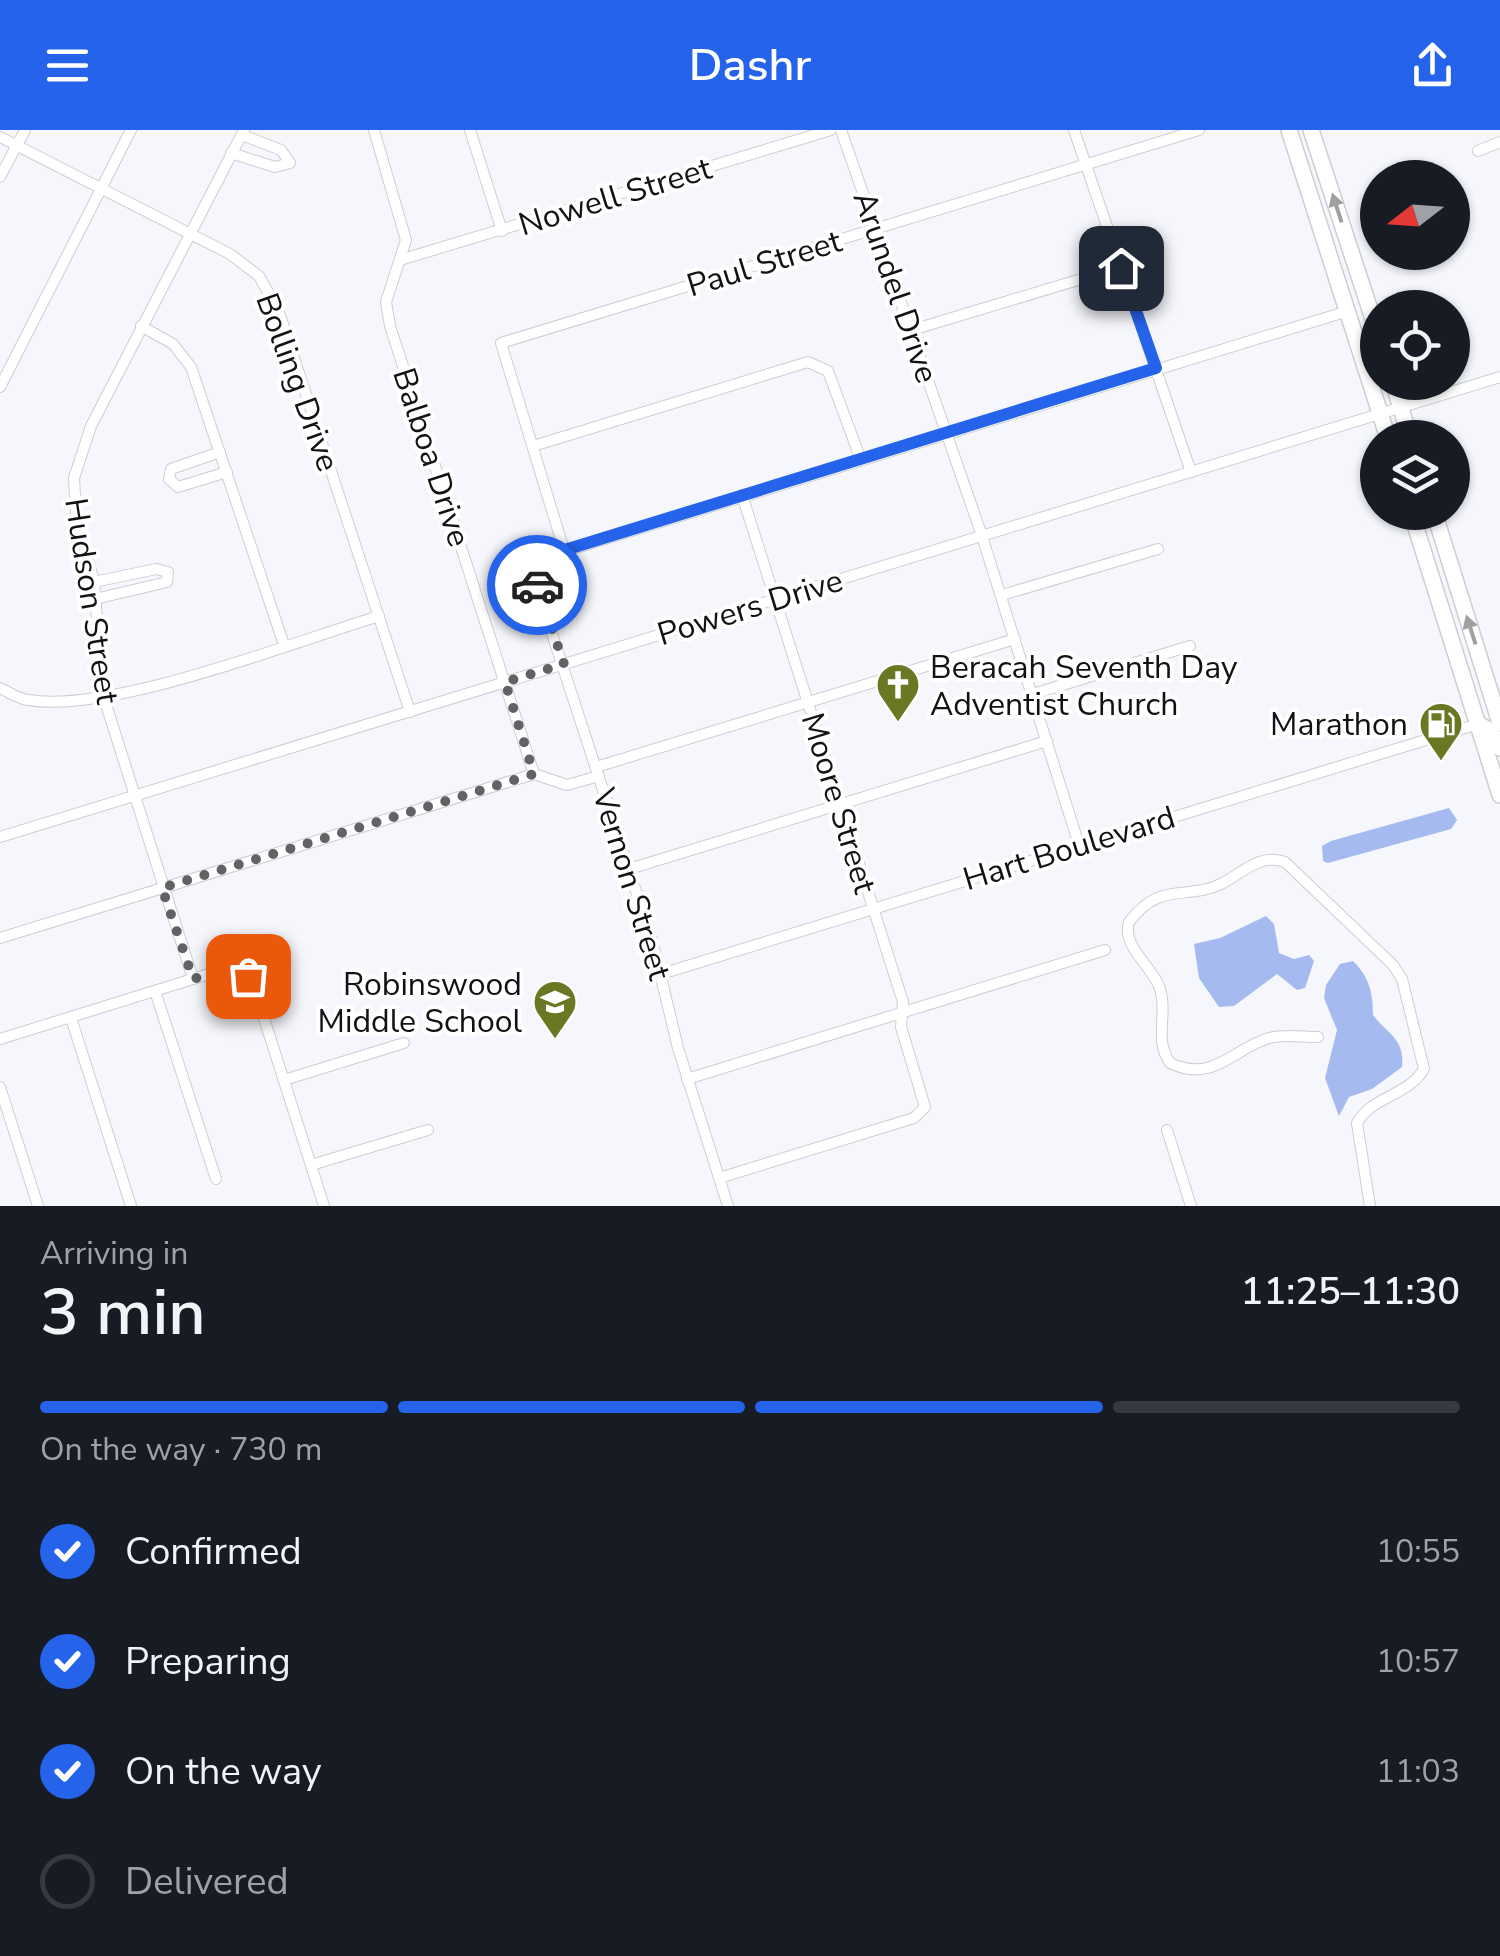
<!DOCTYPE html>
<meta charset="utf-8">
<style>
body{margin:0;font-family:"Nunito Sans",sans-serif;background:#20242c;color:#f1f3f6;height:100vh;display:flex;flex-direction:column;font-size:38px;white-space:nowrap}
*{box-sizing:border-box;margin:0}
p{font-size:32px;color:#9ea1a6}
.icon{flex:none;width:55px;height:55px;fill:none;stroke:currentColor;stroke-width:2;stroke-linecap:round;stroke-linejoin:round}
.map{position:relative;height:1076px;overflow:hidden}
.panel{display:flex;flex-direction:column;background:#171b24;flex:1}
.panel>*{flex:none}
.needle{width:65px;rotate:253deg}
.buttons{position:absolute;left:1360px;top:30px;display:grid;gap:20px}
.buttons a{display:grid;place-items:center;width:110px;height:110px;border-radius:50%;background:#171b24;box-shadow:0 2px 8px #0004;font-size:50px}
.pin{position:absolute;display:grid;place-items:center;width:85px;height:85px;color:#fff;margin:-42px;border-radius:20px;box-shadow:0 5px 15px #0006}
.courier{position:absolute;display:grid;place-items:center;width:100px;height:100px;margin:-50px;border:8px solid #2563eb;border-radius:50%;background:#fff;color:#222;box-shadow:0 2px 12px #0007}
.summary em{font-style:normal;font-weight:600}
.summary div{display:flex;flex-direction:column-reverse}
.summary{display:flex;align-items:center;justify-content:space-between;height:170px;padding:0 40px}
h1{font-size:65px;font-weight:600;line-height:75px}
.bar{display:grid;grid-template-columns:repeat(4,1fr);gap:15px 10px;align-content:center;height:120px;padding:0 40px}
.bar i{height:12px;border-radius:8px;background:#363941}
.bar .current{background:#2563eb}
.bar p{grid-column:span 4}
ol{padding:0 40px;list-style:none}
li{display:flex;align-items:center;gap:30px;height:110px}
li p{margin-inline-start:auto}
li .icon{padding:10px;border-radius:50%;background:#2563eb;color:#fff;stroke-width:4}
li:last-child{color:#9ea1a6}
li i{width:55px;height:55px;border:5px solid #363941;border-radius:50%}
header{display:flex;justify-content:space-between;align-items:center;height:130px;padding:0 40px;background:#2563eb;color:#fff;font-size:45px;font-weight:600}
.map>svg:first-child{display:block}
.water{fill:#a5baee}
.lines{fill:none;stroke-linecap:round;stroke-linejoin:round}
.minor-casing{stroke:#ccced3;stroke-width:12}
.highway-casing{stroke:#ccced3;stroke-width:18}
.minor{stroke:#fff;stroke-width:10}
.highway{stroke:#fff;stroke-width:15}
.oneway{fill:#a0a0a1}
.done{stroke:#616265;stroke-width:10;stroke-dasharray:0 18}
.route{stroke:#2563eb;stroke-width:12}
.labels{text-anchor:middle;stroke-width:8;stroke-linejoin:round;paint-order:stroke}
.street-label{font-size:32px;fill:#111213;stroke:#fff}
.poi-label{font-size:32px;fill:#111213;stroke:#fff;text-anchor:end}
</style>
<header><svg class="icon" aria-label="menu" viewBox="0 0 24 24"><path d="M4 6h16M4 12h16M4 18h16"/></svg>Dashr<svg class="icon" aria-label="share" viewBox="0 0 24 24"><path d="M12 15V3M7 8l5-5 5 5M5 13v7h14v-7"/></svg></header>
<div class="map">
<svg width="1500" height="1076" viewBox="0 0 1500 1076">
<rect width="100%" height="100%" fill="#f5f7fc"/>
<g class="water">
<polygon points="1449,678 1457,690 1451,699 1328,733 1323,731 1322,716 1331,711"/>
<polygon points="1266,786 1274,794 1279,823 1294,829 1309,825 1314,831 1305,858 1297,860 1277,844 1234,876 1219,877 1199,848 1194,814 1220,808"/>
<path d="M1353 831C1369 847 1373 862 1373 885 1387 904 1405 908 1402 937L1372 959 1349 967 1339 986 1325 948 1337 900 1324 868 1326 855 1340 834Z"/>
</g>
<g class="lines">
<defs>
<g id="minor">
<polyline points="374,0 406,110 386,172 390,196 534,644 567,655 599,646"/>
<polyline points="470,0 502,101"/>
<polyline points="841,0 980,400 1079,715"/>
<polyline points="1074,0 1191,342"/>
<polyline points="0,7 230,124 259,146 279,182 410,582"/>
<polyline points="1478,21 1500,12"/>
<polyline points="231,23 275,37 290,33 281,20 242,5"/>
<polyline points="0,47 25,0"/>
<polyline points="400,130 831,0"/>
<polyline points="141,196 173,214 191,237 284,515"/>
<polyline points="912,200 1121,137"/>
<polyline points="0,257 131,0"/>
<polyline points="533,316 808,232 828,241 861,330"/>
<polyline points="220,322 171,339 169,349 178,357 227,342"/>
<polyline points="564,420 501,213 1199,0"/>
<polyline points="94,452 156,439 168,442 167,452 95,469"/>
<polyline points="1002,465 1158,419"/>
<path d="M0 558C9 562 19 569 28 570 110 584 294 512 379 486"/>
<polyline points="1033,564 1190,516"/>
<polyline points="596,637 1015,509"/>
<polyline points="0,707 1500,247"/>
<polyline points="629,739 1047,611"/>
<polyline points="0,808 534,644"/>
<polyline points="661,844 1478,594"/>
<polyline points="193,849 103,565 94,452 76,385 74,348 91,296 244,0"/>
<polyline points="155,861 216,1049"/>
<polyline points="71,888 131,1076"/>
<path d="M1318 907C1302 907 1284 904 1269 908 1235 917 1214 954 1170 933 1154 909 1167 888 1161 863 1156 838 1121 818 1129 792 1161 750 1185 771 1221 754 1243 743 1259 723 1285 732L1393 835 1402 849 1424 939C1408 966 1372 966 1357 993L1370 1076"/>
<polyline points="0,909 225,839 242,842 254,857 324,1076"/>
<polyline points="687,949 1105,820"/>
<polyline points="284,950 404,913"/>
<polyline points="0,957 38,1076"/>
<polyline points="1167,1000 1191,1076"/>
<polyline points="311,1035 428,1000"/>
<polyline points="719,1048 914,988 925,977 901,897 903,872 742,365"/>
<polyline points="728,1076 678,918 652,810 539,464 533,439 537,430 1348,181"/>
</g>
<g id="highway">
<polyline points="1289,0 1388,308"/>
<polyline points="1311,0 1378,204"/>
<polyline points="1393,252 1410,308"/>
<polyline points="1411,382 1500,665"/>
<polyline points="1434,382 1500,593"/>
<polyline points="1478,594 1491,601 1500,618"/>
</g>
</defs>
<use href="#minor" class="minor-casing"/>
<use href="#highway" class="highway-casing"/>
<use href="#minor" class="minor"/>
<use href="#highway" class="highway"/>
</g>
<defs><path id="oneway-solid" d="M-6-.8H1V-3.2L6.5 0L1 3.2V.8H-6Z" transform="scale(2.5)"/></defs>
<g class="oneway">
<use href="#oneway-solid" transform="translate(1337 78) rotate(-108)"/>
<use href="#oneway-solid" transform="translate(1471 500) rotate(-108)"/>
</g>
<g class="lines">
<polyline class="done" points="248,846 226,839 193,849 162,758 534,644 505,552 564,534 537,455"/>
<polyline class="route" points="537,455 533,439 542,427 1156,238 1121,138"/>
</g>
<defs>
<symbol id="church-pin" viewBox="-11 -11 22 30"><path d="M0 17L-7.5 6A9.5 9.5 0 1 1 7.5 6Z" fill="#6a7723" stroke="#fff"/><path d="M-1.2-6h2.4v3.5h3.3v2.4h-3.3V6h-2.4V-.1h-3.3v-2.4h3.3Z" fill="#fff"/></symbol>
<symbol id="fuel-pin" viewBox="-11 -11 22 30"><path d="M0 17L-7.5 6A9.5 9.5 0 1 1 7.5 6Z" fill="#6a7723" stroke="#fff"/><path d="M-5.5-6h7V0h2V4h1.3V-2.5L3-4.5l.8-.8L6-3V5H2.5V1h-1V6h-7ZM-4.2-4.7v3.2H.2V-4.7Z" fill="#fff"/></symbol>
<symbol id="school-pin" viewBox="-11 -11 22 30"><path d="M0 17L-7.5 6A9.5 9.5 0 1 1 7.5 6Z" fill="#6a7723" stroke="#fff"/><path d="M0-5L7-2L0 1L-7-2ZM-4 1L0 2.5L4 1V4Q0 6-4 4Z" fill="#fff"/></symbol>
</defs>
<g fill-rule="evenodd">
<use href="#church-pin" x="873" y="530" width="50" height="68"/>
<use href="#fuel-pin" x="1416" y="569" width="50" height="68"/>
<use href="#school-pin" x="530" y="847" width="50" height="68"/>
</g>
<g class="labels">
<g class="street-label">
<text transform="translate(615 66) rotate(-17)" y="11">Nowell Street</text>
<text transform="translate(764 133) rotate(-17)" y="11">Paul Street</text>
<text transform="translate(896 157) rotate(71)" y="11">Arundel Drive</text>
<text transform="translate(298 252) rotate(70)" y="11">Bolling Drive</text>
<text transform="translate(432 327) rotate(72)" y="11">Balboa Drive</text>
<text transform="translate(92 471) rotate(81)" y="11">Hudson Street</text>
<text transform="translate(750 477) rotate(-17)" y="11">Powers Drive</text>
<text transform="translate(839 673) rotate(73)" y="11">Moore Street</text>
<text transform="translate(1069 718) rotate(-17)" y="11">Hart Boulevard</text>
<text transform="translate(632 754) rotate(73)" y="11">Vernon Street</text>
</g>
<g class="poi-label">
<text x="930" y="548" text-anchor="start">Beracah Seventh Day<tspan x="930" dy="37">Adventist Church</tspan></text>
<text x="1408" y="605">Marathon</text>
<text x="522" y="865">Robinswood<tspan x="522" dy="37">Middle School</tspan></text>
</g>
</g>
</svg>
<div class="buttons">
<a><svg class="needle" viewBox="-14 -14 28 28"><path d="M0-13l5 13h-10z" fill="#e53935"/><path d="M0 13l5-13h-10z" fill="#9ea1a6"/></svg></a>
<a><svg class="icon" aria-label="locate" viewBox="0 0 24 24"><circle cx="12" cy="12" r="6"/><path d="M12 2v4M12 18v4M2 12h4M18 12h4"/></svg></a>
<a><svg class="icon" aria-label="layers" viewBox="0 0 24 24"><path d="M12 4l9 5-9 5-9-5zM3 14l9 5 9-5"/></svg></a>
</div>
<div class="pin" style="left:248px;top:846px;background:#ea580c"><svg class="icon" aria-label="bag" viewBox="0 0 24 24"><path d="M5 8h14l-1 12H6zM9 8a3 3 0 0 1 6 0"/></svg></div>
<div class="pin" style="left:1121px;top:138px;background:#1f2937"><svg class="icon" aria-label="home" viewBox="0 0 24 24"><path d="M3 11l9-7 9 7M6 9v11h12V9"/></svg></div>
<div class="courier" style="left:537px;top:455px"><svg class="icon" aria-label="car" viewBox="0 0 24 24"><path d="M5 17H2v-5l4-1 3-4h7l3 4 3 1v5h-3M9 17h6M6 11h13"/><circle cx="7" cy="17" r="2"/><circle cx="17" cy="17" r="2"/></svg></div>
</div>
<section class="panel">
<div class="summary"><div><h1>3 min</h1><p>Arriving in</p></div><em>11:25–11:30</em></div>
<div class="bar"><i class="current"></i><i class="current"></i><i class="current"></i><i></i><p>On the way · 730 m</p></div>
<ol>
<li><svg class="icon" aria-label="check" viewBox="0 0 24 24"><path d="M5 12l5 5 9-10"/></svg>Confirmed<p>10:55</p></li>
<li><svg class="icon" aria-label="check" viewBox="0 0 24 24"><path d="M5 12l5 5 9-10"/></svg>Preparing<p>10:57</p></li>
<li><svg class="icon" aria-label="check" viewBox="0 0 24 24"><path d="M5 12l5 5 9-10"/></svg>On the way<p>11:03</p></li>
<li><i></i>Delivered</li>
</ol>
</section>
